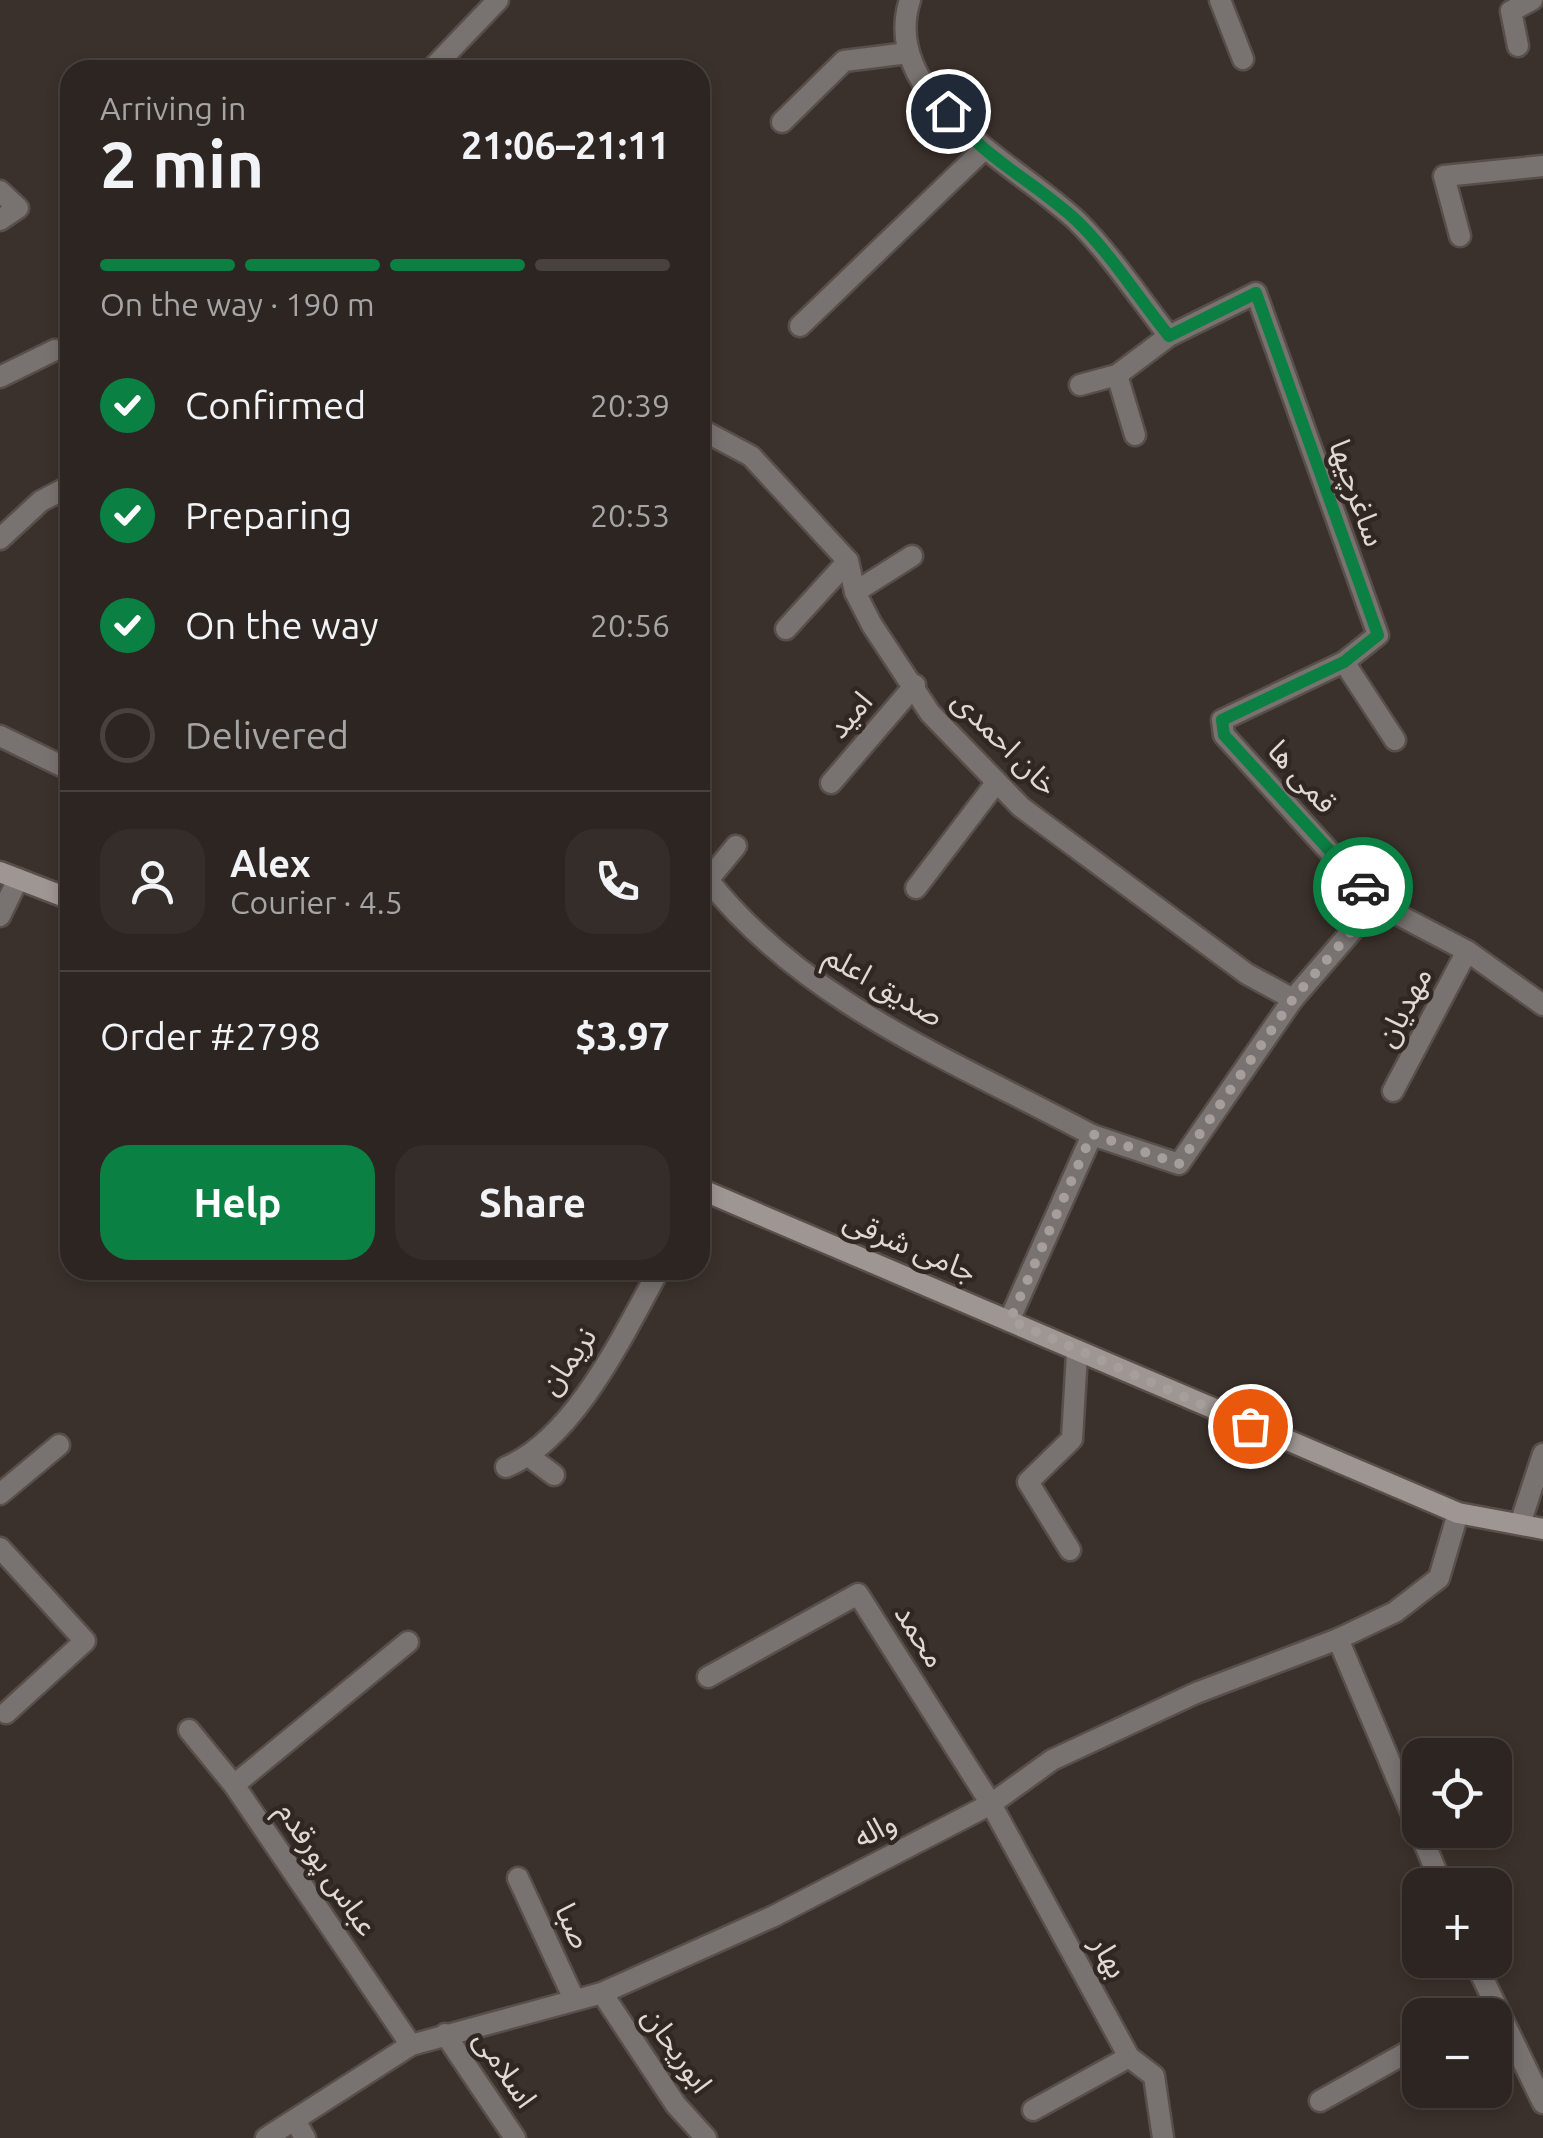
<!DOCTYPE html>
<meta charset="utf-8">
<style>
body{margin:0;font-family:Ubuntu,"Noto Sans Arabic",sans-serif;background:#342d2a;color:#f1f3f6;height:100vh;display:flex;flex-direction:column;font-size:38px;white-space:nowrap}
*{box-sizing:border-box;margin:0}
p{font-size:32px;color:#a6a5a5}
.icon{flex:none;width:55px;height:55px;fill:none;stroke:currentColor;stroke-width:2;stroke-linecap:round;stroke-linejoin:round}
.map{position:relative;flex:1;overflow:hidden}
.sheet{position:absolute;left:60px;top:60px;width:650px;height:1220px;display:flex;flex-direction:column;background:#2c2521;border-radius:30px;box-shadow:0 5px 15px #0003,0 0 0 2px #48423f}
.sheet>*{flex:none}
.tools{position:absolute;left:1402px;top:1738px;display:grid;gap:20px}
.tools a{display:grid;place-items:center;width:110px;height:110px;border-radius:20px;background:#2c2521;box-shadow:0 5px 15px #0003,0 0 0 2px #48423f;font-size:50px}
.pin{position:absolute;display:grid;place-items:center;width:85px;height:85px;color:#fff;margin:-42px;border:5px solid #fff;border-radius:50%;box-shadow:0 2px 10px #0007}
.courier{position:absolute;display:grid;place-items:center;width:100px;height:100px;margin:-50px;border:8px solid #0b8043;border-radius:50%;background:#fff;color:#222;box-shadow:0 2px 12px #0007}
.head em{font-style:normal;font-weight:700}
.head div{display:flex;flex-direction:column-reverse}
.head{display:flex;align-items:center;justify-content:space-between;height:170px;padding:0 40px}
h1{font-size:65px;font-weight:700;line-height:75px}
.bar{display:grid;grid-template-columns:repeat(4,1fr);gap:15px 10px;align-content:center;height:120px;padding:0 40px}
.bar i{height:12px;border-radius:8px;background:#48423f}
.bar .current{background:#0b8043}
.bar p{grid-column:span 4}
.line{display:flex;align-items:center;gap:25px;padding:0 40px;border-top:2px solid #48423f}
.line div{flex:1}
.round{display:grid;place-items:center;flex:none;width:105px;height:105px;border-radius:30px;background:#342d2a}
ol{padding:0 40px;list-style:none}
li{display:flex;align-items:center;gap:30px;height:110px}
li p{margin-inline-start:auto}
li .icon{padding:10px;border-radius:50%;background:#0b8043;color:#fff;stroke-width:4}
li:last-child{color:#a6a5a5}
li i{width:55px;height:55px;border:5px solid #48423f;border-radius:50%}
.button{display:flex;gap:20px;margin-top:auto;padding:20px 40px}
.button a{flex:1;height:115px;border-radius:30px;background:#0b8043;color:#fff;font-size:40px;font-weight:700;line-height:115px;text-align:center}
.button a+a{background:#342d2a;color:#f1f3f6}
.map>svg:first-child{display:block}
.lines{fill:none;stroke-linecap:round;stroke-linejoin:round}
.street-casing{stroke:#594f4a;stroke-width:25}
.secondary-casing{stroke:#594f4a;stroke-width:25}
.street{stroke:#787370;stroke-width:20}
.secondary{stroke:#9e9692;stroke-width:20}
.done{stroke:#a69e9a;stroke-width:10;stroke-dasharray:0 18}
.route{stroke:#0b8043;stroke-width:12}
.labels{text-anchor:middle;stroke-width:9;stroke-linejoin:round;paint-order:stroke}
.street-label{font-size:30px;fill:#dfd8d5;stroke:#312722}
</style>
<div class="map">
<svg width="1543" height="2138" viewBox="0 0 1543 2138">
<rect width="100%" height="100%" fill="#3b312c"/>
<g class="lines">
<defs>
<g id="street">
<path d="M910 0C878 98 1020 166 1078 222 1112 256 1140 299 1169 336"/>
<polyline points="1220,0 1243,59"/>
<polyline points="1518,46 1511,11 1532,0"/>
<polyline points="431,70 498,0"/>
<polyline points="782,122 844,61 908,53"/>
<polyline points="0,191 18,208 0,220"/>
<polyline points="1460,236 1444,176 1543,166"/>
<polyline points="800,326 983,150"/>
<polyline points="1117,375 1135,435"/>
<polyline points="0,377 55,350"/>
<polyline points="1080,385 1117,375 1169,336 1256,293 1378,635 1344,662 1222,720 1224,735 1376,903 1467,951 1543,1005"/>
<polyline points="700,429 751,456 848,561 855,592 872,625 930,713 1021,807 1247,974 1293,999"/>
<polyline points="0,539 41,501 70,486"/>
<polyline points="855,592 912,556"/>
<polyline points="786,629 848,561"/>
<polyline points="1344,662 1395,740"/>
<polyline points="0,736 70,770"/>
<polyline points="831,783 915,685"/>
<path d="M736 846 708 880C805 1003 956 1062 1092 1135"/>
<polyline points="916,888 996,783"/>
<polyline points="0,916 18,879"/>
<polyline points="1393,1091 1467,951"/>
<polyline points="1009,1321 1092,1135 1179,1164 1293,999 1376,903"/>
<polyline points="530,1457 554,1475"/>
<path d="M506 1467C575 1439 624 1333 659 1270"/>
<polyline points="0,1494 59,1445"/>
<polyline points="1520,1524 1543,1454"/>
<polyline points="0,1548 85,1641 6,1713"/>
<polyline points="1070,1550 1028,1482 1072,1439 1077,1353"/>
<polyline points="1338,1639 1442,1885"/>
<polyline points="708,1677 858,1594 991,1804 1129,2057 1154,2076 1163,2138"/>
<polyline points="189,1730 234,1785 411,2045"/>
<polyline points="234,1785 408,1642"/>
<polyline points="518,1878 574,1999"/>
<polyline points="1474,1960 1543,2103"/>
<polyline points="602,1993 676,2105 706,2138"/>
<polyline points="1473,2015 1492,2004"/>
<polyline points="445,2034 515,2138"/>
<polyline points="1320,2101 1420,2045"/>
<polyline points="1033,2110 1129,2057"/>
<polyline points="295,2120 305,2138"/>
<polyline points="266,2138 411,2045 602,1993 774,1916 991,1804 1052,1760 1196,1693 1338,1639 1395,1612 1439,1578 1458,1513"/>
</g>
<g id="secondary">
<polyline points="0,872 70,899"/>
<polyline points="700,1189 1458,1513 1543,1529"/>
</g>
</defs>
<use href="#street" class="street-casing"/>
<use href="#secondary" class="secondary-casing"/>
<use href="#street" class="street"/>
<use href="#secondary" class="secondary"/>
</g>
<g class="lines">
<polyline class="done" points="1250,1426 1010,1320 1092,1134 1179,1164 1293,999 1376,903 1363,887"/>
<path class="route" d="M948 111C982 157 1035 182 1077 221 1111 254 1139 299 1169 336L1256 293 1378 635 1344 662 1222 720 1224 735 1363 887"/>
</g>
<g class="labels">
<g class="street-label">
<text transform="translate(1357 493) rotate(70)" y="10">ساغرچیها</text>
<text transform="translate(850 715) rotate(-49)" y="10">امید</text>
<text transform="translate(1005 743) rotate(45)" y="10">خان احمدی</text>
<text transform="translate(1302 777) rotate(48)" y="10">قمی ها</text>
<text transform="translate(884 986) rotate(30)" y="10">صدیق اعلم</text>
<text transform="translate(1404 1007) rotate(-62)" y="10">مهدیان</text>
<text transform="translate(910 1246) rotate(23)" y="10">جامی شرقی</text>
<text transform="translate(568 1361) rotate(-55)" y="10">نریمان</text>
<text transform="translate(920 1636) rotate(58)" y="10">محمد</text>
<text transform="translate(875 1830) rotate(-27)" y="10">واله</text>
<text transform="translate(327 1869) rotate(56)" y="10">عباس پورقدم</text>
<text transform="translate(573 1926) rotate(65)" y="10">صبا</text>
<text transform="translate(1109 1957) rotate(61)" y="10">بهار</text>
<text transform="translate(677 2050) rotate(55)" y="10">ابوریحان</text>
<text transform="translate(505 2069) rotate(56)" y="10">اسلامی</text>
</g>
</g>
</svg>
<div class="tools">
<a><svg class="icon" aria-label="locate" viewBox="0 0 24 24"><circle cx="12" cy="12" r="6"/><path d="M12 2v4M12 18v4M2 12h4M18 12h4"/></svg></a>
<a>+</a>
<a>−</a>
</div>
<div class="pin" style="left:1250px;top:1426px;background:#ea580c"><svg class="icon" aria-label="bag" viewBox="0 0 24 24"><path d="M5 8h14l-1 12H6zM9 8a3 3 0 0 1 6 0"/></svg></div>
<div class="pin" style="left:948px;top:111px;background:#1f2937"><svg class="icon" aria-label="home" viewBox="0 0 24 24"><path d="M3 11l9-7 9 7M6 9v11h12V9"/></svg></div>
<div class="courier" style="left:1363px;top:887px"><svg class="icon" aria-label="car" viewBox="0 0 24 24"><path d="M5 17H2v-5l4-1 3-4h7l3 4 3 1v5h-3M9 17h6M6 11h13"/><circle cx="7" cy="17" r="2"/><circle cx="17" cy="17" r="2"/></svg></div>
<section class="sheet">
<div class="head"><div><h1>2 min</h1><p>Arriving in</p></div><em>21:06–21:11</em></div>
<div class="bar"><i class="current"></i><i class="current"></i><i class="current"></i><i></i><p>On the way · 190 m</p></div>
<ol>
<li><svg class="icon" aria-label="check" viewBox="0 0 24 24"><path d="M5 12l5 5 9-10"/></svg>Confirmed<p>20:39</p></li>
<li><svg class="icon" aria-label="check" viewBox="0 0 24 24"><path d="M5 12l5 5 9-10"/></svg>Preparing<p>20:53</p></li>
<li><svg class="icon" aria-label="check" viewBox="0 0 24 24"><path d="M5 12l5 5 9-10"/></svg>On the way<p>20:56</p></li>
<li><i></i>Delivered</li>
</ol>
<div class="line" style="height:180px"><a class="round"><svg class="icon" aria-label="person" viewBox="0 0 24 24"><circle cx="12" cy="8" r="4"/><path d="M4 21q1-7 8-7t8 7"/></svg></a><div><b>Alex</b><p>Courier · 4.5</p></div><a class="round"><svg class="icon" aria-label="phone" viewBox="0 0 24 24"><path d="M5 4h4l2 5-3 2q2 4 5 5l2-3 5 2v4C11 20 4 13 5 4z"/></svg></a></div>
<div class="line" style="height:130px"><div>Order #2798</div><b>$3.97</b></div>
<div class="button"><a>Help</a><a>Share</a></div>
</section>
</div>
